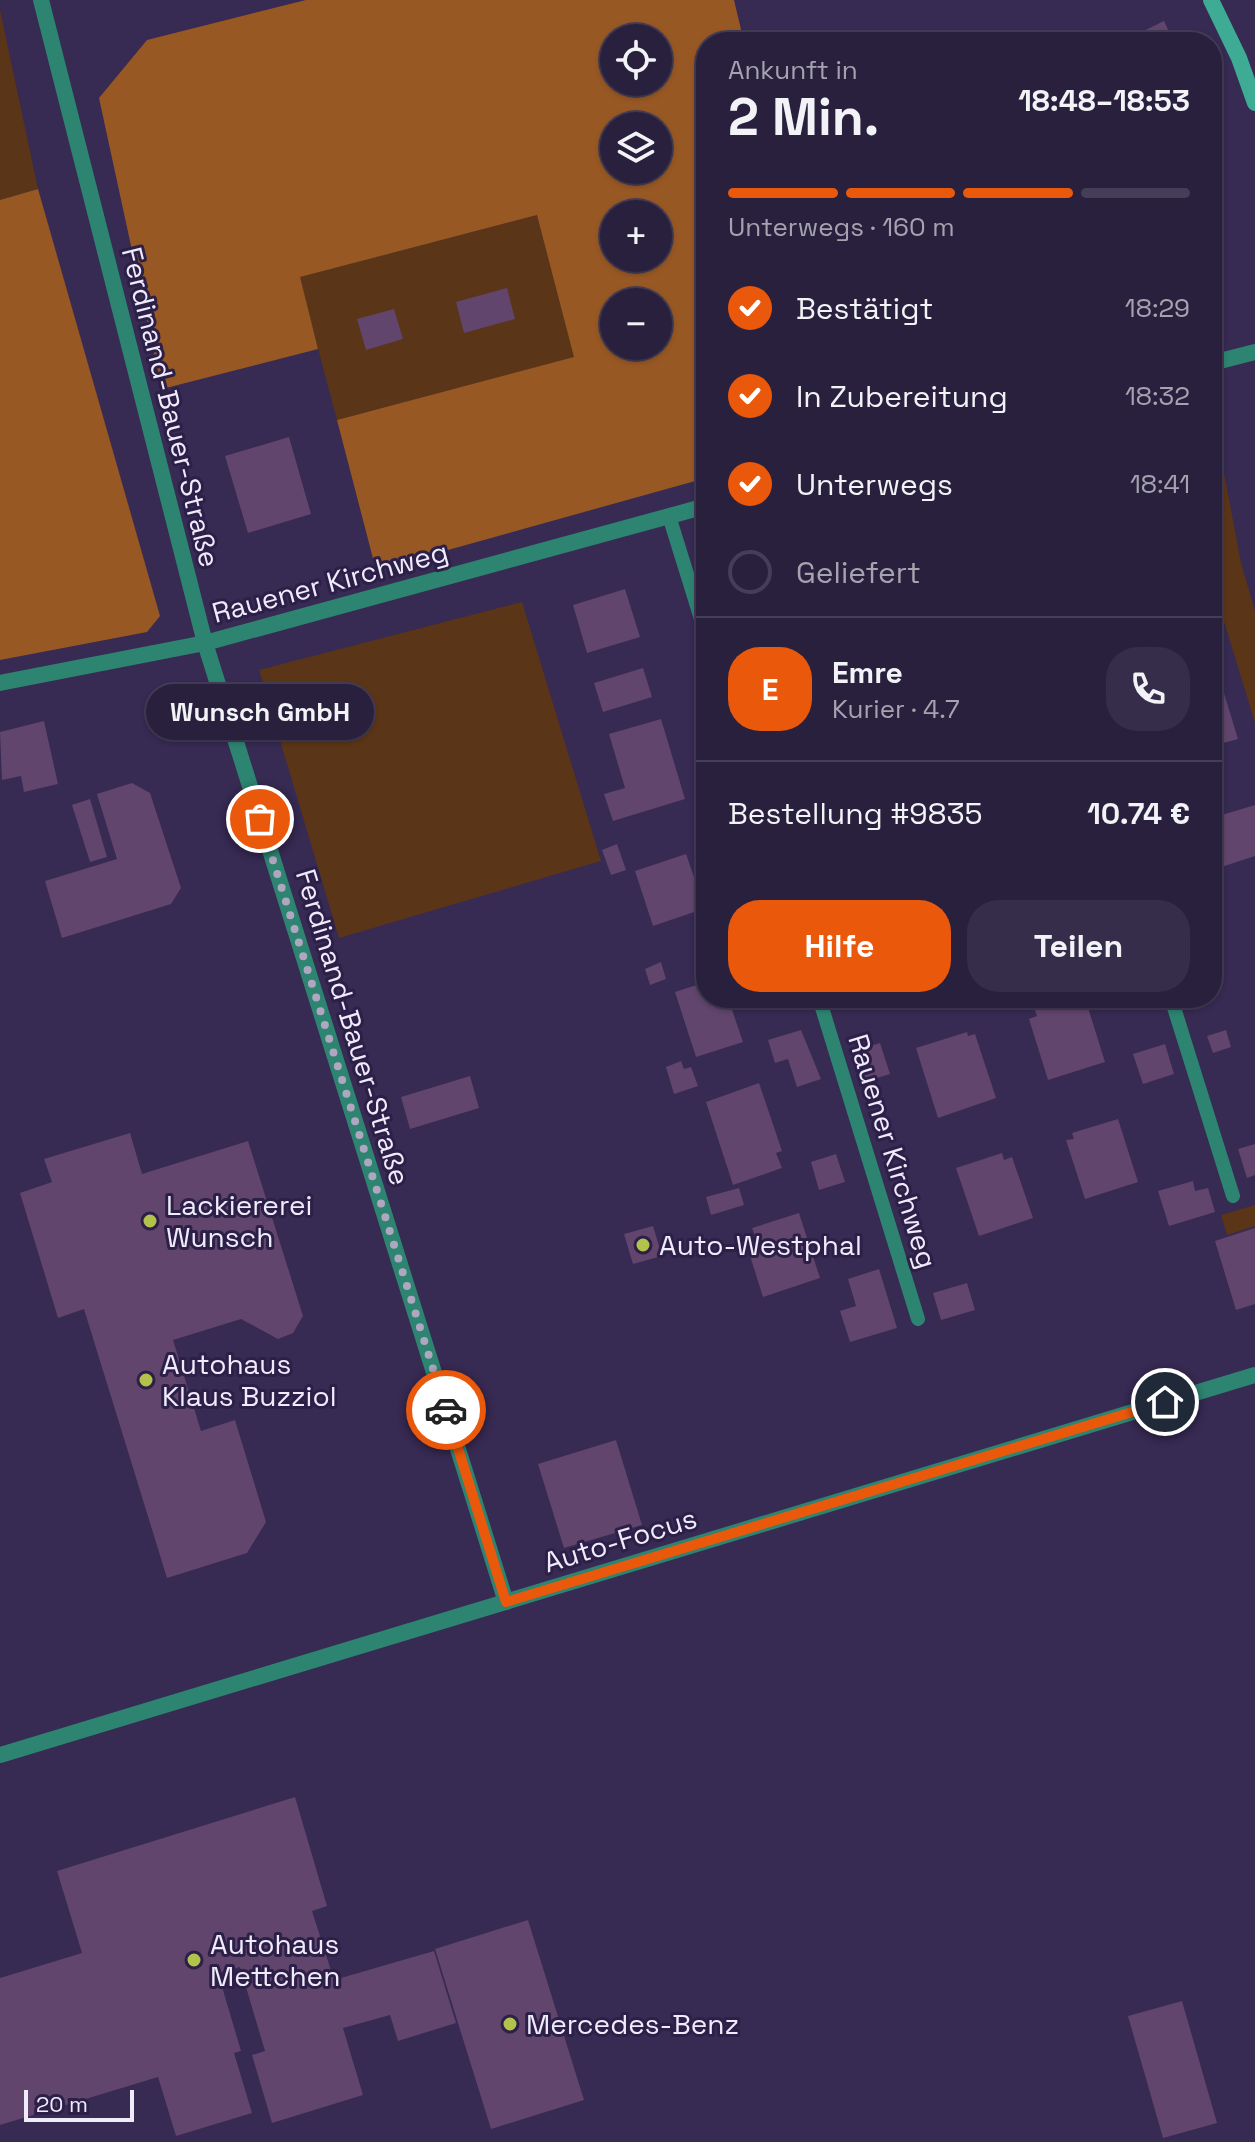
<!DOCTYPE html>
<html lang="de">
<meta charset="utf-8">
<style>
body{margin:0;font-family:"Space Grotesk",sans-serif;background:#352d49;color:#f1f3f6;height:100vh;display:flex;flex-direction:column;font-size:30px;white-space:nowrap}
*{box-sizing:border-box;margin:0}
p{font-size:26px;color:#a5a3b0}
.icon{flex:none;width:44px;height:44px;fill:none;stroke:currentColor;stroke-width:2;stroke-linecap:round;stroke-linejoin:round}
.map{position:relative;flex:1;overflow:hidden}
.details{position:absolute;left:696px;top:32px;width:526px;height:976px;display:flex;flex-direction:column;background:#29203e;border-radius:32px;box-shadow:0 2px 6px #0004,0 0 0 2px #453e58}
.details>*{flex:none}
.controls{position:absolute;left:600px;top:24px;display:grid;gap:16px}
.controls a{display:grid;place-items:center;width:72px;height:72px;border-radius:50%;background:#29203e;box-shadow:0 2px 6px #0004,0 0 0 2px #453e58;font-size:40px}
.scale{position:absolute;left:24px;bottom:20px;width:110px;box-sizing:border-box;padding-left:8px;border:4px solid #efebfb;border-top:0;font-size:22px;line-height:28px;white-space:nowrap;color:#efebfb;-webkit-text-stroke:6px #2d2048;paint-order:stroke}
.pin{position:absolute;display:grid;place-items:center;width:68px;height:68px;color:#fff;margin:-34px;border:4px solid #fff;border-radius:50%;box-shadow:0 2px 8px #0007}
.courier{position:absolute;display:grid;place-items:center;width:80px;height:80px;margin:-40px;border:6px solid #ea580c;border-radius:50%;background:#fff;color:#222;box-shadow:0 2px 10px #0007}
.bubble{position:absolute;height:56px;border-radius:28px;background:#29203e;box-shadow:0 2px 6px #0004,0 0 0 2px #453e58;font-size:26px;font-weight:700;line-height:56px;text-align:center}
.headline em{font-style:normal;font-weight:700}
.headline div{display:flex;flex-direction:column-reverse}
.headline{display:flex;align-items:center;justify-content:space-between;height:136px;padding:0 32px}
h1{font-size:52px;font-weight:700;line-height:60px}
.bar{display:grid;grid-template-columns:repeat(4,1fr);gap:12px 8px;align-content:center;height:96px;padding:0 32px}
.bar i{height:10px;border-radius:6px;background:#453e58}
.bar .selected{background:#ea580c}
.bar p{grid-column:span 4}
.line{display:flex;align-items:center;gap:20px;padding:0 32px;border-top:2px solid #453e58}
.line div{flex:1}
.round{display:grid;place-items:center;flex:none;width:84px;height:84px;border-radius:32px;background:#352d49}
ol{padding:0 32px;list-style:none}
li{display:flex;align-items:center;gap:24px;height:88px}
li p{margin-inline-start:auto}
li .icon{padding:8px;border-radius:50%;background:#ea580c;color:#fff;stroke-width:4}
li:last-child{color:#a5a3b0}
li i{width:44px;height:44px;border:4px solid #453e58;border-radius:50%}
.action{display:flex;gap:16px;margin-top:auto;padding:16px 32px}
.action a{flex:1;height:92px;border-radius:32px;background:#ea580c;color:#fff;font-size:32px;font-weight:700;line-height:92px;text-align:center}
.action a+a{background:#352d49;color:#f1f3f6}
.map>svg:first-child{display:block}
.green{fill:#5b3517}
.forest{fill:#985824;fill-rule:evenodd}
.building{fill:#61456c}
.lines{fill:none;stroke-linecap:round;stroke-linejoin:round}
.service{stroke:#2d8471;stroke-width:14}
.minor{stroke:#2d8471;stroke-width:16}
.secondary{stroke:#3eac95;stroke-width:16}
.done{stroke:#afa7c0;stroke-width:8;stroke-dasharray:0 14.4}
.route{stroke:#ea580c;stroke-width:10}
.poi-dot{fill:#b3c24b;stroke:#2d2048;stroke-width:3}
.labels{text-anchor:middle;stroke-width:6;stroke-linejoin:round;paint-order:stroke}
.street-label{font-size:28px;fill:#efebfb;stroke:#2d2048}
.poi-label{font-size:28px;fill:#efebfb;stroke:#2d2048;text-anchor:start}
</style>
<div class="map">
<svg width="1255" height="2142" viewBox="0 0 1255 2142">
<rect width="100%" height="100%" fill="#372a53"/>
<g class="green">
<polygon points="0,10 38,189 0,200"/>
<polygon points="537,215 575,357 337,420 299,277"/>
<polygon points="1212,434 1218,441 1241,563 1255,611 1255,723 1212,582"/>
<polygon points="522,602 601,861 339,938 259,670"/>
<polygon points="1255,1205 1255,1226 1227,1235 1221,1215"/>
</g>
<g class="forest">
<path d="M306 0H734L744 42H706V478L376 570 337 420 574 357 537 215 300 277 318 349 162 389 99 98 147 40ZM614 38H658V82H614ZM614 126H658V170H614ZM614 214H658V258H614ZM614 302H658V346H614Z"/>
<polygon points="38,189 160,616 147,632 0,660 0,200"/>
</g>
<g class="building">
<polygon points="1164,21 1174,42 1121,42"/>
<polygon points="507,288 515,319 464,333 456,302"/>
<polygon points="394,309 403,339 366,350 357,319"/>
<polygon points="289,437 311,514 248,533 225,456"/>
<polygon points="625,589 640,637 587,653 573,605"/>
<polygon points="643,668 652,697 603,712 594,683"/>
<polygon points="1223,690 1238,739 1212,746 1212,693"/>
<polygon points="661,719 685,799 613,821 604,794 625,788 609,734"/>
<polygon points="44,721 58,784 24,792 21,776 2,780 0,732"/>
<polygon points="132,783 150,793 181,888 171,904 62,938 45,881 117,859 97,794"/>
<polygon points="90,799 107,857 90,862 72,805"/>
<polygon points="1255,805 1255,856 1212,870 1212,818"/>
<polygon points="617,844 626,870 611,875 602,850"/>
<polygon points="686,854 696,883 706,879 706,908 653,926 635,871"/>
<polygon points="661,962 666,979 650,985 645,969"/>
<polygon points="706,982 706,998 728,998 743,1042 696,1057 675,992"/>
<polygon points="1073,998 1085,998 1105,1062 1048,1080 1029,1019 1037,1016 1035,1010"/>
<polygon points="801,1030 821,1079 797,1087 788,1059 775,1063 768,1040"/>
<polygon points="1226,1030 1231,1047 1213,1053 1207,1036"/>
<polygon points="967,1032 968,1036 975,1034 996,1098 938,1118 916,1048"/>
<polygon points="880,1043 890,1074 864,1082 854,1051"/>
<polygon points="1165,1044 1174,1074 1143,1084 1133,1054"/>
<polygon points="681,1061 684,1069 691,1067 698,1086 674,1094 666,1067"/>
<polygon points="470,1076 479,1108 410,1129 401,1097"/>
<polygon points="759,1083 782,1151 776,1153 782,1168 733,1185 706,1102"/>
<polygon points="1118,1119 1138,1182 1085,1199 1066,1140 1074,1139 1072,1133"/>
<polygon points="130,1133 142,1174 248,1141 303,1316 293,1333 278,1339 241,1319 173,1340 201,1431 235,1420 266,1522 247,1553 167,1578 84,1309 58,1318 20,1193 52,1182 44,1159"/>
<polygon points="1255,1144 1255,1175 1247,1178 1238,1149"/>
<polygon points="1002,1153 1004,1160 1012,1157 1033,1218 979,1236 956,1168"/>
<polygon points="836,1154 845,1182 819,1190 811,1162"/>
<polygon points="1193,1181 1195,1191 1208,1188 1215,1212 1169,1226 1158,1191"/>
<polygon points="739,1188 744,1205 711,1215 706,1197"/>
<polygon points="799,1213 820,1278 763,1297 745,1240 755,1236 752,1228"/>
<polygon points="653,1226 662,1256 633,1264 624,1234"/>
<polygon points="1255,1228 1255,1304 1236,1310 1215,1241"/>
<polygon points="879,1269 897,1328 850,1342 840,1311 856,1306 848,1279"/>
<polygon points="967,1283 975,1310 941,1320 933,1293"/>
<polygon points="616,1440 642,1525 564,1548 538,1464"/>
<polygon points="295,1797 327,1906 312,1911 334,1980 434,1951 456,2023 398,2041 390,2015 343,2028 363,2095 272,2123 252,2055 265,2051 240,1967 218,1973 241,2051 234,2053 252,2113 176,2136 158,2077 0,2125 0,1978 82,1953 57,1871"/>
<polygon points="528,1920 584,2100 491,2129 435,1949"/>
<polygon points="1182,2001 1217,2123 1163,2138 1128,2016"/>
</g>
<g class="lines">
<g class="service">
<polyline points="669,516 706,635"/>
<polyline points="819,998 918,1319"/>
<polyline points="1171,998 1233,1196"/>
</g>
<g class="minor">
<polyline points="41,0 205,643 506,1602"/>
<polyline points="1212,363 1255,352"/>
<polyline points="0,683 205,643 706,506"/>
<polyline points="0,1755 1255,1375"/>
</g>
<polyline class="secondary" points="1211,0 1239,58 1255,103"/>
</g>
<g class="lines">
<polyline class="done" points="260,819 446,1410"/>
<polyline class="route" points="446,1410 506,1602 1165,1402"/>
</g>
<g class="poi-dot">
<circle cx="150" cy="1221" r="8"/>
<circle cx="643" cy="1245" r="8"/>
<circle cx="146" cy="1380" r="8"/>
<circle cx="194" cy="1960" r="8"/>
<circle cx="510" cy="2024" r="8"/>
</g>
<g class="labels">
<g class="street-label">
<text transform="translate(171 407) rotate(76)" y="10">Ferdinand-Bauer-Straße</text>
<text transform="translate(330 582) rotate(-15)" y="10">Rauener Kirchweg</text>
<text transform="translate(353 1027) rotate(73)" y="10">Ferdinand-Bauer-Straße</text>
<text transform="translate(893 1151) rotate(73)" y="10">Rauener Kirchweg</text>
<text transform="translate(620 1540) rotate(-17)" y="10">Auto-Focus</text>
</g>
<g class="poi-label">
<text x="166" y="1215">Lackiererei<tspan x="166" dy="32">Wunsch</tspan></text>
<text x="659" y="1255">Auto-Westphal</text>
<text x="162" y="1374">Autohaus<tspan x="162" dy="32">Klaus Buzziol</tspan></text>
<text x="210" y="1954">Autohaus<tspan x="210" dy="32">Mettchen</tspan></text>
<text x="526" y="2034">Mercedes-Benz</text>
</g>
</g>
</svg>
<div class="controls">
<a><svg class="icon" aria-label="locate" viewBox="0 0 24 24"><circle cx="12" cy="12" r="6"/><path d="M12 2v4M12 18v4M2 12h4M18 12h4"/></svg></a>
<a><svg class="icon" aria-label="layers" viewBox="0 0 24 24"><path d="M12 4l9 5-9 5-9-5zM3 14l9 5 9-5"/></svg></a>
<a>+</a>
<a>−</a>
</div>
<div class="scale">20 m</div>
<div class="pin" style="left:260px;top:819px;background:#ea580c"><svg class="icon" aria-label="bag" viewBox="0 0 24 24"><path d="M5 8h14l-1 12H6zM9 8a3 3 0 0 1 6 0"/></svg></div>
<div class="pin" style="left:1165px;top:1402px;background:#1f2937"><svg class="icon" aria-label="home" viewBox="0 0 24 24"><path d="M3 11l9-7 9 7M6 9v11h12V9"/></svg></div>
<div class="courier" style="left:446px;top:1410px"><svg class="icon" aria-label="car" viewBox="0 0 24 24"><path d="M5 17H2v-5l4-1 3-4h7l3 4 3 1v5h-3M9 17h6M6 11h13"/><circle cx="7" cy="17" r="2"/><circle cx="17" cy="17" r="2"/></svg></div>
<div class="bubble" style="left:146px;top:684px;width:228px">Wunsch GmbH</div>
<section class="details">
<div class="headline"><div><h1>2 Min.</h1><p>Ankunft in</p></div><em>18:48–18:53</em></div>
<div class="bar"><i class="selected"></i><i class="selected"></i><i class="selected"></i><i></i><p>Unterwegs · 160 m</p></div>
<ol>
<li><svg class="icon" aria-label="check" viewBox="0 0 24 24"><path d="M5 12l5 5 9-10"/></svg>Bestätigt<p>18:29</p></li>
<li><svg class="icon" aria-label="check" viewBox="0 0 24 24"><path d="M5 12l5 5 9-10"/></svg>In Zubereitung<p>18:32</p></li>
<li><svg class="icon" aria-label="check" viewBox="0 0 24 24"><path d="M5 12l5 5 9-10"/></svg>Unterwegs<p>18:41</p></li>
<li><i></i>Geliefert</li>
</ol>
<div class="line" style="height:144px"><b class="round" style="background:#ea580c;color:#fff">E</b><div><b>Emre</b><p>Kurier · 4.7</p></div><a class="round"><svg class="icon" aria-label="phone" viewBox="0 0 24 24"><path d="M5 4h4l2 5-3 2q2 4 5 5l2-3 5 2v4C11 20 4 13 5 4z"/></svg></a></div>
<div class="line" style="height:104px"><div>Bestellung #9835</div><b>10.74 €</b></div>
<div class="action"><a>Hilfe</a><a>Teilen</a></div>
</section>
</div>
